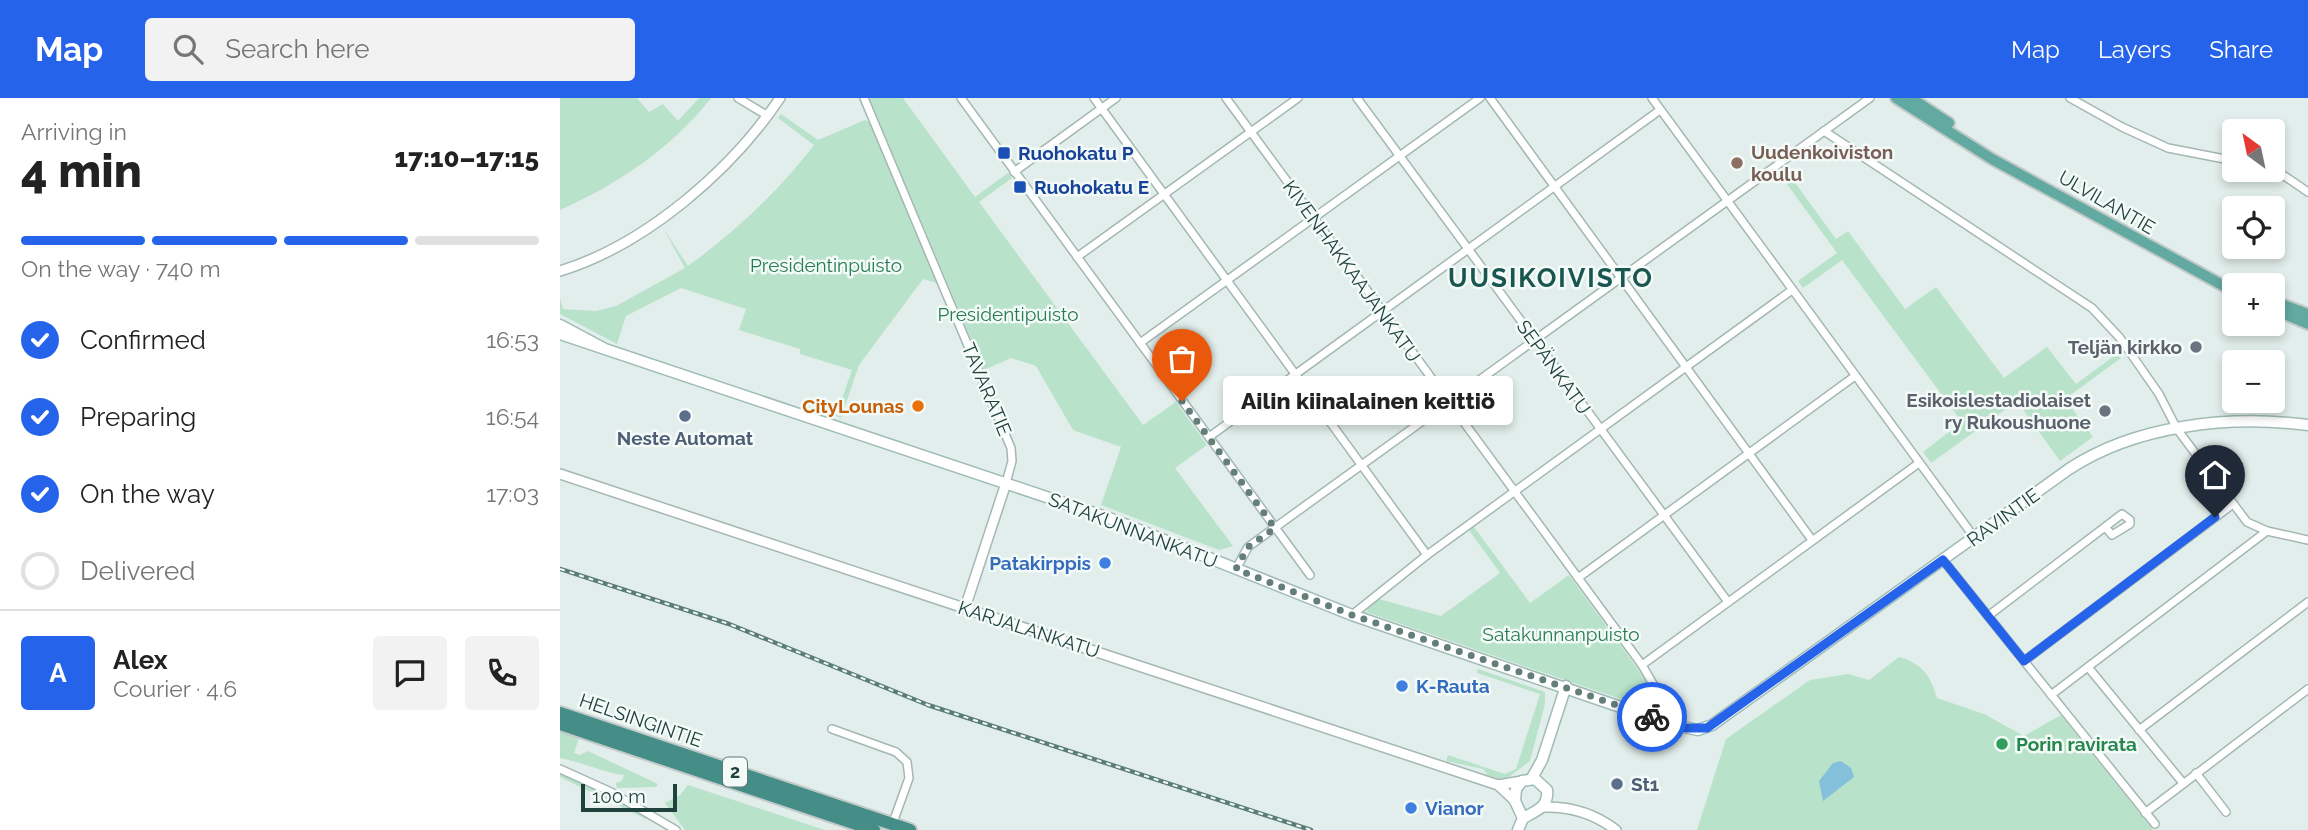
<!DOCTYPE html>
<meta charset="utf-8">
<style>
body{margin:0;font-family:Raleway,sans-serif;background:#f2f2f2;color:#222;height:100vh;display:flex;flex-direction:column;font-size:26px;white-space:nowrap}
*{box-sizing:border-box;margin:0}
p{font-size:23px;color:#767676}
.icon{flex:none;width:38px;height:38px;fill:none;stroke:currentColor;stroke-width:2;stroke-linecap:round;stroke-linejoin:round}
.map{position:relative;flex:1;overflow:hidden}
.drawer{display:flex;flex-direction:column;background:#fff;width:560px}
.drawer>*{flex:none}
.needle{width:46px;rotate:327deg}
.buttons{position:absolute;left:1662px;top:21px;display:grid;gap:14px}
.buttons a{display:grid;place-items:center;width:63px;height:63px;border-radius:7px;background:#fff;box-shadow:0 4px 10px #0003;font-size:35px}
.scale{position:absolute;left:21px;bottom:18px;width:96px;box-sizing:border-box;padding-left:7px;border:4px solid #20423d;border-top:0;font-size:19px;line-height:24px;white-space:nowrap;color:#20423d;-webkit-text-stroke:5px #f3faf8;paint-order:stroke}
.pin{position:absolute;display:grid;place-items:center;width:60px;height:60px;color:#fff;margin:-72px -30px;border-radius:50% 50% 50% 0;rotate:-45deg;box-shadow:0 0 7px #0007}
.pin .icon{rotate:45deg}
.courier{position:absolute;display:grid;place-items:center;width:70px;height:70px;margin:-35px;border:5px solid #2563eb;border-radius:50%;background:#fff;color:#222;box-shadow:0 2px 9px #0007}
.bubble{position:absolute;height:49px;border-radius:7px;background:#fff;box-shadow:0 4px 10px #0003;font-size:23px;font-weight:800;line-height:49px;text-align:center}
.overview em{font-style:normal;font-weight:800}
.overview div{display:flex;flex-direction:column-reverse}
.overview{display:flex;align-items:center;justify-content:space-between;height:119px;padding:0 21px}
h1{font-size:46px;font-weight:800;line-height:52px}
.bar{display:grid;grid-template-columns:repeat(4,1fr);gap:10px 7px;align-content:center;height:84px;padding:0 21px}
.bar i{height:9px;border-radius:5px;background:#e0e0e0}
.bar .selected{background:#2563eb}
.bar p{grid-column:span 4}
.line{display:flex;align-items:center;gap:18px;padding:0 21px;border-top:2px solid #e0e0e0}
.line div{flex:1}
.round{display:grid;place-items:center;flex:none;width:74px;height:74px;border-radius:7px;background:#f2f2f2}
ol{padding:0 21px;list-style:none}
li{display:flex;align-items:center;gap:21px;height:77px}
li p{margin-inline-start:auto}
li .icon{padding:7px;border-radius:50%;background:#2563eb;color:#fff;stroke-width:4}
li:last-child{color:#767676}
li i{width:38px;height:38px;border:4px solid #e0e0e0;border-radius:50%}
header{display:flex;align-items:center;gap:42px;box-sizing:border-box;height:98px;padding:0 35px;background:#2563eb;color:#fff}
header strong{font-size:33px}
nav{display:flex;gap:38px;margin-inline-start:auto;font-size:24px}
.search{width:490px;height:63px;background:#f2f2f2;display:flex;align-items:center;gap:18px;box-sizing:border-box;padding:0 24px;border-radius:7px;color:#767676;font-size:26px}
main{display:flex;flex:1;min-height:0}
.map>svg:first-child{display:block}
.green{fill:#b9e2ca}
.water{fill:#84c0d9}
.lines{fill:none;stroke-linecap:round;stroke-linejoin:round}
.minor-casing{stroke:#a4b7b3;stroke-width:10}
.tertiary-casing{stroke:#a4b7b3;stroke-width:12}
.secondary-casing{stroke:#9fbbb5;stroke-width:13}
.primary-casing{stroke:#c1cac9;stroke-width:14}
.trunk-casing{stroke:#c1cac9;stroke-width:16}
.minor{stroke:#fff;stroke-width:7}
.tertiary{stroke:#fff;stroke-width:9}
.secondary{stroke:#fff;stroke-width:10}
.primary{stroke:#62a9a1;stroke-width:10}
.trunk{stroke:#458d87;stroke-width:12}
.rail-casing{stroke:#5a7d79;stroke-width:4.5}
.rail{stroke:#f3faf8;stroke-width:2;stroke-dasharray:5;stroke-linecap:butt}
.done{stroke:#647e7a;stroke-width:7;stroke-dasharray:0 12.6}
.route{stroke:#2563eb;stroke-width:9}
.transit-dot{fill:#1a4fb4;stroke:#f3faf8;stroke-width:2.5}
.education-dot{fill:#8d6e63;stroke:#f3faf8;stroke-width:2.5}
.worship-dot{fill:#6b7280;stroke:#f3faf8;stroke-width:2.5}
.food-dot{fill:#e8710a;stroke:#f3faf8;stroke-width:2.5}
.service-dot{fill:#5c6f8a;stroke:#f3faf8;stroke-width:2.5}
.shop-dot{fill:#3f7fe0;stroke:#f3faf8;stroke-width:2.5}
.leisure-dot{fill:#2e9e5b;stroke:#f3faf8;stroke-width:2.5}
.labels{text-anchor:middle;stroke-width:5;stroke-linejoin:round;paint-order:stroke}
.shield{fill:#f3faf8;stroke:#5f7975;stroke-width:2}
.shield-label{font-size:18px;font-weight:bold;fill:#20423d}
.education-label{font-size:19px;font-weight:bold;fill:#785e54;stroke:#f3faf8;text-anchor:start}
.transit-label{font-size:19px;font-weight:bold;fill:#164399;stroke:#f3faf8;text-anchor:start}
.street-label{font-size:19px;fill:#20423d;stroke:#f3faf8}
.park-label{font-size:19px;fill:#257d54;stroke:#f3faf8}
.worship-label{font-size:19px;font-weight:bold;fill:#5b616d;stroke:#f3faf8;text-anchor:end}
.food-label{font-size:19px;font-weight:bold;fill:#c56008;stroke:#f3faf8;text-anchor:end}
.service-label{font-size:19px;font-weight:bold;fill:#4e5e75;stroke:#f3faf8}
.shop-label{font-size:19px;font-weight:bold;fill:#366cbe;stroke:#f3faf8;text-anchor:start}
.leisure-label{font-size:19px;font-weight:bold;fill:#27864d;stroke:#f3faf8;text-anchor:start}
.district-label{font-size:26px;font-weight:bold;letter-spacing:2px;fill:#195650;stroke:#f3faf8}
</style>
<header>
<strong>Map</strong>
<div class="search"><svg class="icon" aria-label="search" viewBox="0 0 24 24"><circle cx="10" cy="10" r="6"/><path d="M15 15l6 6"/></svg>Search here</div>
<nav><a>Map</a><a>Layers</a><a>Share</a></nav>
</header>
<main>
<section class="drawer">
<div class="overview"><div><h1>4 min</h1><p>Arriving in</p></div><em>17:10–17:15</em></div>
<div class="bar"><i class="selected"></i><i class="selected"></i><i class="selected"></i><i></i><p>On the way · 740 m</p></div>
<ol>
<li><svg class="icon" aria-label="check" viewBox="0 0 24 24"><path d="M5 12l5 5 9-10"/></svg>Confirmed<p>16:53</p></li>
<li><svg class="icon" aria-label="check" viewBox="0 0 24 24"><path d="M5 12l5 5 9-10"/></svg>Preparing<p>16:54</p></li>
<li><svg class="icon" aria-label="check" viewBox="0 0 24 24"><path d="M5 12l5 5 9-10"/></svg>On the way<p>17:03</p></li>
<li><i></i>Delivered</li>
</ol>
<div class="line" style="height:126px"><b class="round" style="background:#2563eb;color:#fff">A</b><div><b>Alex</b><p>Courier · 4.6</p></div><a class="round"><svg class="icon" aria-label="chat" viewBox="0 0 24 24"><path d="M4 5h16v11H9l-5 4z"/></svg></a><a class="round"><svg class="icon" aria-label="phone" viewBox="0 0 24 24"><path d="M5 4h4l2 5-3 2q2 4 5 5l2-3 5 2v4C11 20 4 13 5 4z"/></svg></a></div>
</section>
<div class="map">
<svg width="1748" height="732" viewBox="0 0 1748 732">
<rect width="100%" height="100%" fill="#e2eeeb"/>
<g class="green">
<path d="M0 0H77L89 14 103 6 118 23 139 0H151C111 51 58 86 0 112Z"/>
<polygon points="309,0 343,0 415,99 448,75 452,80 419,104 583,327 616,304 647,347 615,370 673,448 659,452 541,407 561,349 513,332 476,268 451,260 424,272"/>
<path d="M221 16 258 42 305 22 309 24 377 185 363 181 299 267 281 320 276 318 292 272 240 256V251L179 232 186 211 121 190 66 218 57 246 0 216V200L3 211 36 213 56 208 125 170 103 130 128 168C176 133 217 95 254 47L218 20Z"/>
<polygon points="1225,71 1276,141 1288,133 1345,211 1376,189 1444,280 1487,249 1516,286 1557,256 1561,260 1505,301 1533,339 1500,363 1457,303 1371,365 1363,354 1402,324 1282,162 1243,190 1238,183 1277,155 1219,75"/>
<polygon points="914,429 970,505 1009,477 1096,596 1099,604 1096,609 1090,611 806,514 815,500 881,518 940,475 909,432"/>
<path d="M1339 559C1363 566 1370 577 1377 600L1424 616 1464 638 1501 617 1593 732H1137L1166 641 1250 582 1288 576 1309 582Z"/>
<polygon points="918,571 985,594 985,606 970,663 946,681 929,679 923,671 886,663 888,657 945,676 956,671 980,596 917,575"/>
<path d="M0 633 19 640 14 655 20 657 28 653 98 686 96 689 57 690 56 685 62 683 64 677C41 674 22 664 0 660Z"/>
<polygon points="0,674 85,717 86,721 0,679"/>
<polygon points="128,687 265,732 125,732 105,705 120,697"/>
</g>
<polygon class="water" points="1281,663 1291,670 1294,679 1263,703 1259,683 1273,665"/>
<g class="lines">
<defs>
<g id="minor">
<polyline points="178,0 208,18"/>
<polyline points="304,0 451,350 452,363 446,385"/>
<polyline points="401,0 750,477"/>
<polyline points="534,0 867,457"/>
<polyline points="666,0 1082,567 1103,603 1099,621"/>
<polyline points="797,0 1168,504"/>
<polyline points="930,0 1252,442"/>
<polyline points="1092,0 1414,439"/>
<polyline points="1510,0 1562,29 1608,50 1675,63"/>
<polyline points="1264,33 1532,210 1560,240 1599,296 1617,331 1687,424 1707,433 1748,442"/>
<polyline points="1705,72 1720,75 1748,94"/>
<polyline points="454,74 556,0"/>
<polyline points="517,159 738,0"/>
<polyline points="580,245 920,0"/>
<polyline points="649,339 1100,12"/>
<polyline points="1383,462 1595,726"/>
<polyline points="676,471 688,449 1310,0"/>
<polyline points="1018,480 1295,278"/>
<polyline points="792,517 867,457 1232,192"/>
<polyline points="1428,518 1562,416 1570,422 1570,426 1552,437 1545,429"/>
<polyline points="1464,563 1673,406"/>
<polyline points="1082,567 1359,365"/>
<polyline points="1528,569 1623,685"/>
<polyline points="1491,597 1707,433"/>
<polyline points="272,631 336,654 347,664 349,680 335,719"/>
<polyline points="1579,632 1748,504"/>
<polyline points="0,671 51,694 116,732"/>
<polyline points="1636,675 1666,714"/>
<polyline points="1585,715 1748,591"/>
</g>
<g id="tertiary">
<path d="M0 173C85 147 171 73 220 0"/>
<polyline points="0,376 938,687 955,703"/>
<polyline points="405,510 446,385"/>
<polyline points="938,687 962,683"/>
<path d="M983 709C1009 708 1035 716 1056 732"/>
</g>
<g id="secondary">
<polyline points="0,227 43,250"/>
<path d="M0 236 549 420 792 517 1110 626 1138 632 1152 627 1509 371C1576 327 1669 317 1748 327"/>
<polyline points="972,680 982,662 1006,588"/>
<path d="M958 732 963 720 955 703 956 691 962 683 975 681 987 692C989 709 976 713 963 720"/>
</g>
<g id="primary">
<polyline points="1336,0 1432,61 1675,194"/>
<polyline points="1351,0 1389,25"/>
<polyline points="1713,203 1748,216"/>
<polyline points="1713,211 1748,226"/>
</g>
<g id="trunk">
<polyline points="0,615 350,732"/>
<polyline points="0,626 314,732"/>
</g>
</defs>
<use href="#minor" class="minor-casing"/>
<use href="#tertiary" class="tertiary-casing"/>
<use href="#secondary" class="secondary-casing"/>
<use href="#primary" class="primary-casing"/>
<use href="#trunk" class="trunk-casing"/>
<use href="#minor" class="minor"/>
<use href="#tertiary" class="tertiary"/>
<use href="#secondary" class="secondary"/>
<use href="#primary" class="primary"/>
<use href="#trunk" class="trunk"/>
<defs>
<polyline id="rail" points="0,471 169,526 368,607 751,732"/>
</defs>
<use href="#rail" class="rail-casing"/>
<use href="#rail" class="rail"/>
</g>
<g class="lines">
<polyline class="done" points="622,303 715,430 688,449 676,471 792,517 1092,619"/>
<polyline class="route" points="1092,619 1126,630 1147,630 1383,462 1464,563 1655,419"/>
</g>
<g class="transit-dot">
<rect x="437" y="48" width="14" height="14" rx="3.5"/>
<rect x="453" y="82" width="14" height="14" rx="3.5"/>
</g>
<circle class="education-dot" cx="1177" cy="65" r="7"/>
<g class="worship-dot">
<circle cx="1636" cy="249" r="7"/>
<circle cx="1545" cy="313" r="7"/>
</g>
<circle class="food-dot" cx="358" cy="308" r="7"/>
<g class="service-dot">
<circle cx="125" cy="318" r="7"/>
<circle cx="1057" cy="686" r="7"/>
</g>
<g class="shop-dot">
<circle cx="545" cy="465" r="7"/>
<circle cx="842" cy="588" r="7"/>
<circle cx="851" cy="710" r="7"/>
</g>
<circle class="leisure-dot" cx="1442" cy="646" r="7"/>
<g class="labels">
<rect class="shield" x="163" y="659.5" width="24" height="29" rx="5"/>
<g class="shield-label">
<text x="175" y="680">2</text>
</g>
<g class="education-label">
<text x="1191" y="61">Uudenkoiviston<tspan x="1191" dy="22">koulu</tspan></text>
</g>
<g class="transit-label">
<text x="458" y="62">Ruohokatu P</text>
<text x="474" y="96">Ruohokatu E</text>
</g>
<g class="street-label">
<text transform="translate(1547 104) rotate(30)" y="7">ULVILANTIE</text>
<text transform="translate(792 173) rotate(54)" y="7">KIVENHAKKAAJANKATU</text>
<text transform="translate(994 269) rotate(54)" y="7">SEPÄNKATU</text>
<text transform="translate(427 291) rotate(67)" y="7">TAVARATIE</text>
<text transform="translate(1443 419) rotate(-36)" y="7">RAVINTIE</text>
<text transform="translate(573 432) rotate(21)" y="7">SATAKUNNANKATU</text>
<text transform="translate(469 531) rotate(18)" y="7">KARJALANKATU</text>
<text transform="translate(81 622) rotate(19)" y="7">HELSINGINTIE</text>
</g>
<g class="park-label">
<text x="266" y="174">Presidentinpuisto</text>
<text x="448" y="223">Presidentipuisto</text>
<text x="1001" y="543">Satakunnanpuisto</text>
</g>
<g class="worship-label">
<text x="1622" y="256">Teljän kirkko</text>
<text x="1531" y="309">Esikoislestadiolaiset<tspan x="1531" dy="22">ry Rukoushuone</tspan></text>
</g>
<g class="food-label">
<text x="344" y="315">CityLounas</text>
</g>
<g class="service-label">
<text x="125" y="347">Neste Automat</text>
<text x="1071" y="693" text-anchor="start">St1</text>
</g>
<g class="shop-label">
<text x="531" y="472" text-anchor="end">Patakirppis</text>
<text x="856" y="595">K-Rauta</text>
<text x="865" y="717">Vianor</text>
</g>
<g class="leisure-label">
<text x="1456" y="653">Porin ravirata</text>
</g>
<g class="district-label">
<text x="991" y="189">UUSIKOIVISTO</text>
</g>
</g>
</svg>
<div class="buttons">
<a><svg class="needle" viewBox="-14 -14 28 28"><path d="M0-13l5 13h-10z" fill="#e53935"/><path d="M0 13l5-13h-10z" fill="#767676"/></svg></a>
<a><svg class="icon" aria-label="locate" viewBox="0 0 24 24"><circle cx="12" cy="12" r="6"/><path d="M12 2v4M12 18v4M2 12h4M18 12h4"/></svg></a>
<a>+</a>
<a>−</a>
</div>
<div class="scale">100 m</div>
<div class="pin" style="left:622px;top:303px;background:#ea580c"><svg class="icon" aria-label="bag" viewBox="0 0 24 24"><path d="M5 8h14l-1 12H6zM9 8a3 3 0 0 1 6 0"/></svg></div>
<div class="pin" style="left:1655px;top:419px;background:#1f2937"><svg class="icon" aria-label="home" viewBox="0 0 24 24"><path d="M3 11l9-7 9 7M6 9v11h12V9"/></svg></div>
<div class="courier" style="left:1092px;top:619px"><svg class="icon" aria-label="bike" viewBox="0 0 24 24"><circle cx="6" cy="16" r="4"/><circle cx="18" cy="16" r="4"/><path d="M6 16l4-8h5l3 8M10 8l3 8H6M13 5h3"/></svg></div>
<div class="bubble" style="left:663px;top:278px;width:290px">Ailin kiinalainen keittiö</div>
</div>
</main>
